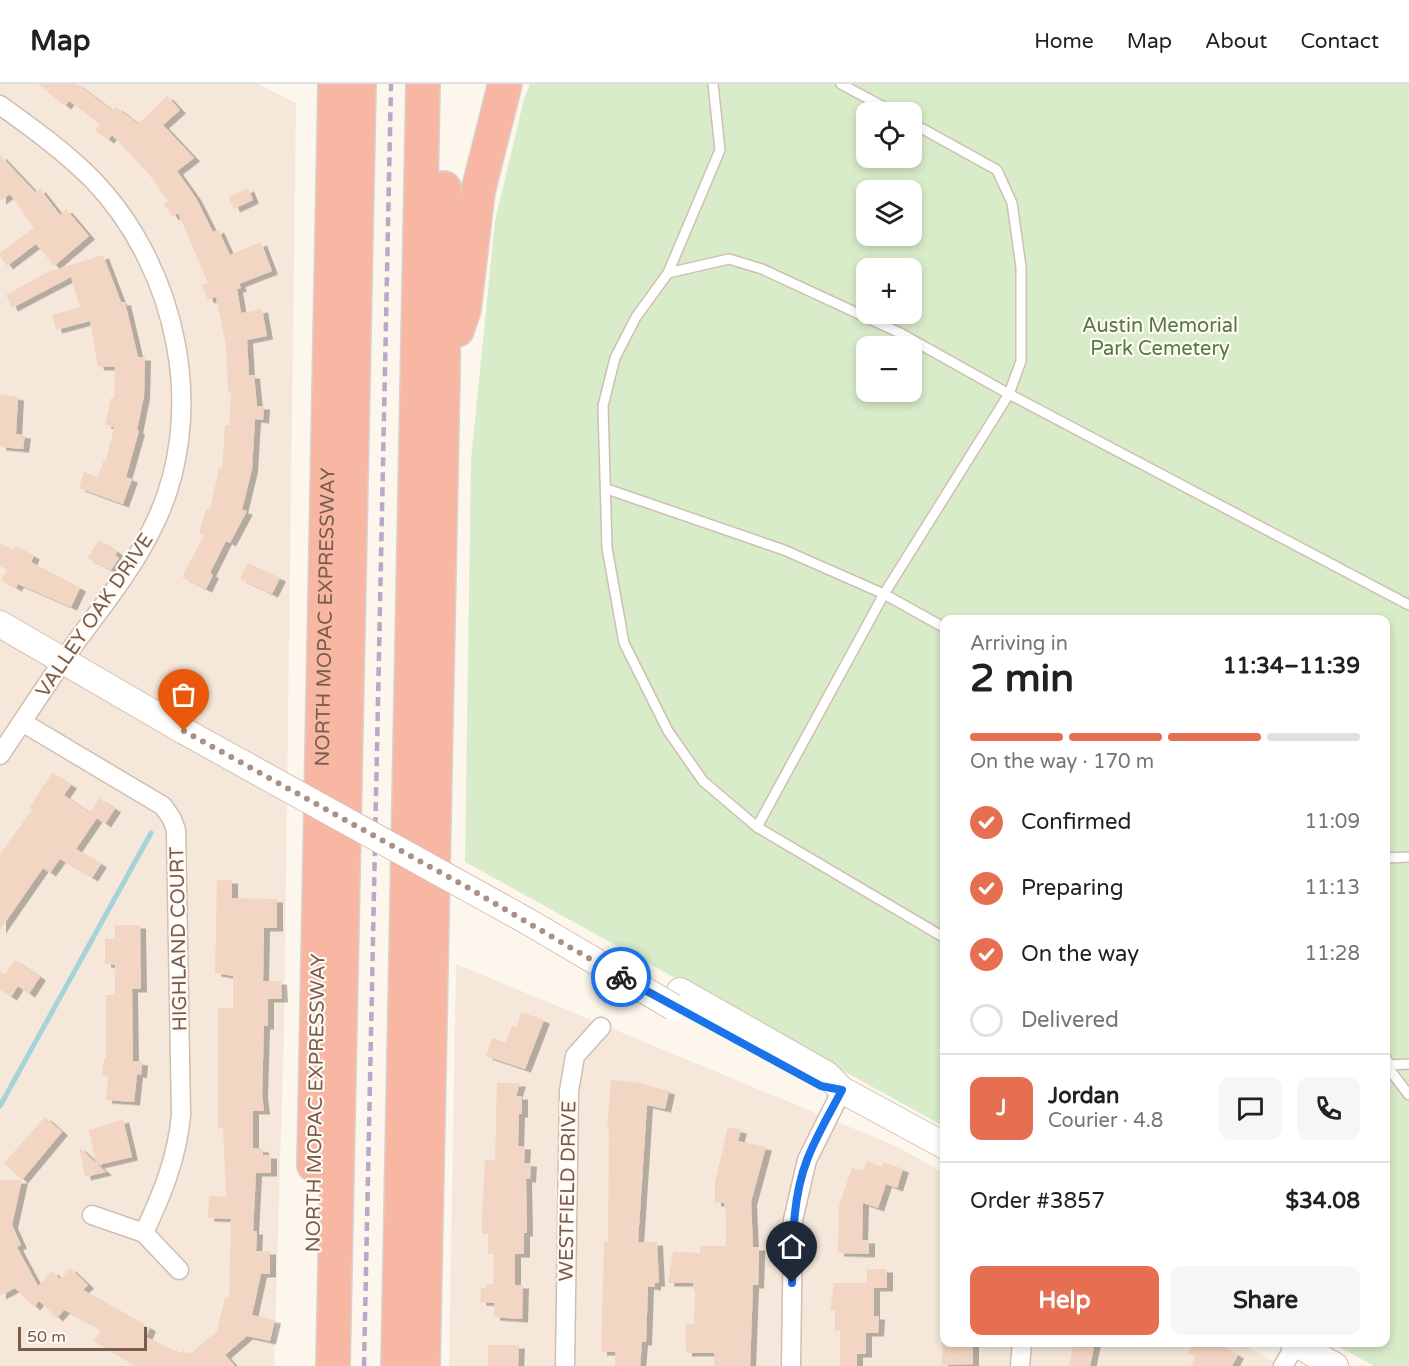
<!DOCTYPE html>
<meta charset="utf-8">
<style>
body{margin:0;font-family:"Varela Round",sans-serif;background:#f6f6f6;color:#202124;height:100vh;display:flex;flex-direction:column;font-size:22px;white-space:nowrap}
*{box-sizing:border-box;margin:0}
p{font-size:20px;color:#757577}
.icon{flex:none;width:33px;height:33px;fill:none;stroke:currentColor;stroke-width:2;stroke-linecap:round;stroke-linejoin:round}
.map{position:relative;flex:1;overflow:hidden}
.sheet{position:absolute;left:940px;top:531px;width:450px;height:732px;display:flex;flex-direction:column;background:#fff;border-radius:12px;box-shadow:0 3px 9px #0003}
.sheet>*{flex:none}
.tools{position:absolute;left:856px;top:18px;display:grid;gap:12px}
.tools a{display:grid;place-items:center;width:66px;height:66px;border-radius:12px;background:#fff;box-shadow:0 3px 9px #0003;font-size:30px}
.scale{position:absolute;left:18px;bottom:15px;width:129px;box-sizing:border-box;padding-left:6px;border:3px solid #7a5c4d;border-top:0;font-size:16px;line-height:21px;white-space:nowrap;color:#7a5c4d;-webkit-text-stroke:4px #fffaf3;paint-order:stroke}
.pin{position:absolute;display:grid;place-items:center;width:51px;height:51px;color:#fff;margin:-62px -26px;border-radius:50% 50% 50% 0;rotate:-45deg;box-shadow:0 0 6px #0007}
.pin .icon{rotate:45deg}
.courier{position:absolute;display:grid;place-items:center;width:60px;height:60px;margin:-30px;border:4px solid #1a73e8;border-radius:50%;background:#fff;color:#222;box-shadow:0 2px 8px #0007}
.overview em{font-style:normal;font-weight:800}
.overview div{display:flex;flex-direction:column-reverse}
.overview{display:flex;align-items:center;justify-content:space-between;height:102px;padding:0 30px}
h1{font-size:39px;font-weight:800;line-height:45px}
.bar{display:grid;grid-template-columns:repeat(4,1fr);gap:9px 6px;align-content:center;height:72px;padding:0 30px}
.bar i{height:8px;border-radius:4px;background:#e0e0e0}
.bar .selected{background:#e76f51}
.bar p{grid-column:span 4}
.line{display:flex;align-items:center;gap:15px;padding:0 30px;border-top:2px solid #e0e0e0}
.line div{flex:1}
.round{display:grid;place-items:center;flex:none;width:63px;height:63px;border-radius:12px;background:#f6f6f6}
ol{padding:0 30px;list-style:none}
li{display:flex;align-items:center;gap:18px;height:66px}
li p{margin-inline-start:auto}
li .icon{padding:6px;border-radius:50%;background:#e76f51;color:#fff;stroke-width:4}
li:last-child{color:#757577}
li i{width:33px;height:33px;border:3px solid #e0e0e0;border-radius:50%}
.primary-button{display:flex;gap:12px;margin-top:auto;padding:12px 30px}
.primary-button a{flex:1;height:69px;border-radius:12px;background:#e76f51;color:#fff;font-size:24px;font-weight:800;line-height:69px;text-align:center}
.primary-button a+a{background:#f6f6f6;color:#202124}
header{display:flex;align-items:center;gap:36px;box-sizing:border-box;height:84px;padding:0 30px;background:#fff;border-bottom:2px solid #e0e0e0}
header strong{font-size:28px}
nav{display:flex;gap:33px;margin-inline-start:auto;font-size:21px}
.map>svg:first-child{display:block}
.residential{fill:#f5e8da}
.green{fill:#d8ecc9;fill-rule:evenodd}
.lines{fill:none;stroke-linecap:round;stroke-linejoin:round}
.stream{stroke:#a5d3da;stroke-width:5}
.building{fill:#f3d5c3;filter:url(#shadow)}
.lane-casing{stroke:#d1beb0;stroke-width:12}
.street-casing{stroke:#d1beb0;stroke-width:21}
.secondary-casing{stroke:#d6c0b0;stroke-width:28}
.highway-casing{stroke:#dad1cd;stroke-width:36}
.lane{stroke:#fff;stroke-width:9}
.street{stroke:#fff;stroke-width:18}
.secondary{stroke:#fff;stroke-width:26}
.highway{stroke:#f7b7a3;stroke-width:33}
.rail{stroke:#b9a8c9;stroke-width:4.5;stroke-dasharray:9 6;stroke-linecap:butt}
.secondary-bridge-casing{stroke:#d6c0b0;stroke-width:28;stroke-linecap:butt}
.secondary-bridge{stroke:#fff;stroke-width:26}
.done{stroke:#a89285;stroke-width:6;stroke-dasharray:0 10.8}
.route{stroke:#1a73e8;stroke-width:8}
.labels{text-anchor:middle;stroke-width:4.5;stroke-linejoin:round;paint-order:stroke}
.park-label{font-size:20px;fill:#537a41;stroke:#fffaf3}
.street-label{font-size:20px;fill:#7a5c4d;stroke:#fffaf3}
</style>
<header>
<strong>Map</strong>
<nav><a>Home</a><a>Map</a><a>About</a><a>Contact</a></nav>
</header>
<div class="map">
<svg width="1409" height="1282" viewBox="0 0 1409 1282">
<defs>
<filter id="shadow"><feDropShadow dx="6" dy="3.5" stdDeviation="0" flood-color="#0004"/></filter>
</defs>
<rect width="100%" height="100%" fill="#fdf6ec"/>
<g class="residential">
<polygon points="0,0 258,0 296,19 284,950 274,1282 0,1282"/>
<polygon points="456,880 898,1063 945,1090 945,1258 1241,1259 1282,1282 449,1282"/>
</g>
<path class="green" d="M530 0H1409V1282H1374L1332 1259 1386 1258V536H945V1043L465 778 471 376 495 137 524 15ZM867 28H912V74H867ZM867 106H912V152H867ZM867 184H912V230H867ZM867 262H912V308H867Z"/>
<g class="lines">
<polyline class="stream" points="0,1022 151,749"/>
</g>
<g class="building">
<polygon points="38,0 77,0 113,27 116,23 138,40 167,12 180,26 163,41 194,74 177,87 196,114 213,148 218,145 230,171 261,158 272,187 239,200 241,204 237,205 241,229 262,225 267,252 247,256 249,291 254,291 257,322 264,322 263,336 255,335 252,385 242,426 247,427 230,459 226,457 210,489 213,491 206,505 182,493 204,451 199,449 206,425 210,426 219,384 222,385 225,341 229,341 231,309 228,309 226,261 216,213 208,216 202,201 208,199 178,129 173,133 164,120 168,117 148,89 112,51 108,56 95,46 100,40 69,17 65,22"/>
<polygon points="0,71 35,108 40,105 60,131 66,125 89,152 54,182 36,160 7,182 0,172 0,169 34,144 10,110 0,117"/>
<polygon points="248,104 253,116 234,125 229,113"/>
<polygon points="103,171 121,218 125,218 138,273 145,273 144,312 137,346 139,347 126,393 132,395 123,420 79,404 84,388 98,393 104,376 106,377 114,343 105,341 111,314 114,314 115,283 98,283 90,237 56,246 52,231 80,223 71,193 12,224 6,211 48,188"/>
<polygon points="0,310 18,313 16,350 25,351 23,365 0,363"/>
<polygon points="99,456 117,468 115,471 119,474 111,486 87,474"/>
<polygon points="0,459 13,467 16,462 34,472 31,478 80,504 71,523 18,500 16,504 1,496 7,486 0,482"/>
<polygon points="248,479 280,494 272,510 240,495"/>
<polygon points="52,689 71,701 64,711 90,729 99,714 115,725 105,740 97,734 76,765 101,780 92,794 60,775 50,789 43,784 0,846 0,770 32,726 29,724"/>
<polygon points="217,796 232,796 232,814 277,815 277,844 264,844 263,897 281,897 282,915 268,915 268,942 264,942 262,1010 264,1027 253,1027 253,1064 263,1065 263,1071 271,1071 271,1089 256,1089 253,1147 257,1147 256,1167 270,1167 270,1190 261,1190 252,1231 275,1236 270,1257 247,1252 225,1271 235,1282 136,1282 94,1257 101,1245 64,1226 57,1234 39,1217 34,1223 15,1204 0,1212 0,1096 22,1096 12,1141 21,1161 17,1163 38,1202 52,1187 60,1195 70,1184 88,1201 83,1206 150,1244 146,1253 180,1269 184,1266 189,1271 217,1247 225,1213 229,1214 231,1135 208,1134 209,1112 226,1113 223,1044 218,1044 218,924 233,924 233,892 215,889"/>
<polygon points="115,841 140,841 141,905 132,905 133,977 142,978 141,991 137,990 134,1018 106,1016 108,993 102,992 104,974 106,974 106,911 115,911 115,881 105,880 105,855 115,855"/>
<polygon points="15,876 40,893 29,910 18,902 11,913 0,906 0,887 5,891"/>
<polygon points="521,928 544,936 525,985 486,972 492,954 506,959 512,941 517,943"/>
<polygon points="611,996 636,998 669,1007 665,1025 647,1021 638,1158 657,1158 659,1199 655,1199 655,1203 648,1202 646,1258 642,1258 640,1282 615,1282 615,1268 601,1268 604,1158 608,1158 609,1046 607,1046"/>
<polygon points="497,999 520,999 516,1012 522,1012 522,1030 519,1030 518,1062 525,1062 524,1079 531,1079 530,1095 526,1095 527,1149 524,1149 524,1170 515,1170 515,1201 523,1201 522,1235 494,1233 494,1219 480,1218 481,1204 486,1204 486,1200 493,1200 494,1170 488,1170 488,1150 482,1150 482,1133 485,1076 495,1076"/>
<polygon points="45,1033 62,1048 22,1096 4,1079"/>
<polygon points="123,1035 132,1073 98,1081 106,1088 85,1093 79,1063 96,1079 89,1046"/>
<polygon points="728,1043 741,1046 738,1057 766,1063 751,1118 753,1163 759,1163 759,1172 758,1201 753,1201 750,1282 714,1282 714,1269 686,1269 685,1240 694,1240 695,1206 693,1206 693,1199 668,1199 673,1168 700,1169 700,1162 726,1162 726,1128 724,1119 715,1119 715,1098"/>
<polygon points="867,1077 882,1083 883,1078 903,1085 897,1104 886,1100 878,1124 863,1119 862,1156 869,1156 869,1170 838,1169 839,1122 852,1084 863,1087"/>
<polygon points="867,1185 887,1185 887,1204 874,1204 874,1232 879,1232 878,1249 866,1249 866,1270 857,1270 857,1282 840,1282 840,1247 835,1247 835,1226 830,1226 834,1199 867,1199"/>
<polygon points="942,1258 973,1258 973,1280 942,1281"/>
<polygon points="1074,1258 1095,1258 1090,1282 1069,1282"/>
<polygon points="1194,1258 1215,1258 1238,1271 1232,1282 1191,1282 1195,1273 1188,1269"/>
<polygon points="488,1261 519,1261 518,1282 488,1282"/>
</g>
<g class="lines">
<defs>
<g id="lane">
<polyline points="713,0 720,66 668,189 636,233 615,274 603,322 607,464 624,559 668,647 703,697 757,743 945,854"/>
<polyline points="841,0 893,28"/>
<polyline points="668,189 729,175 762,185 900,249 1009,310 1021,277 1021,183 1012,119 997,86 912,39"/>
<polyline points="607,405 784,466 884,510 945,544"/>
<polyline points="757,743 884,510 1009,310 1409,521"/>
<polyline points="1386,774 1409,773"/>
<polyline points="1386,974 1389,981 1409,980"/>
<polyline points="1386,981 1409,1011"/>
</g>
<g id="street">
<path d="M0 21C32 44 64 67 92 95 178 184 210 332 152 445 133 484 105 519 79 554 52 592 26 632 0 671"/>
<path d="M22 638 163 722 172 735 176 746 181 1031C177 1075 162 1110 144 1149"/>
<polyline points="92,1131 144,1149 179,1186"/>
<polyline points="565,1282 569,1007 575,972 601,943"/>
<polyline points="791,1282 793,1136 807,1076 842,1006"/>
<polyline points="1020,1282 1022,1258"/>
<polyline points="1283,1282 1296,1260"/>
</g>
<g id="secondary">
<polyline points="0,540 184,647"/>
<polyline points="680,907 826,990 842,1006 945,1062"/>
<polyline points="1293,1258 1335,1282"/>
</g>
<g id="highway">
<polyline points="457,246 464,225 478,107 505,0"/>
<path id="s1" d="M314 1081 335 0"/>
<polyline points="333,1282 359,0"/>
<polyline points="398,1282 423,0"/>
<polyline points="423,1282 443,288 444,104"/>
</g>
</defs>
<use href="#lane" class="lane-casing"/>
<use href="#street" class="street-casing"/>
<use href="#secondary" class="secondary-casing"/>
<use href="#highway" class="highway-casing"/>
<use href="#lane" class="lane"/>
<use href="#street" class="street"/>
<use href="#secondary" class="secondary"/>
<use href="#highway" class="highway"/>
<polyline class="rail" points="364,1282 391,0"/>
<defs>
<polyline id="secondary-bridge" points="184,647 527,837 673,923"/>
</defs>
<use href="#secondary-bridge" class="secondary-bridge-casing"/>
<use href="#secondary-bridge" class="secondary-bridge"/>
</g>
<g class="lines">
<polyline class="done" points="184,647 465,802 621,893"/>
<path class="route" d="M621 893 821 1002 842 1006C830 1029 816 1052 807 1076 792 1115 793 1157 792 1199"/>
</g>
<g class="labels">
<g class="park-label">
<text x="1160" y="248">Austin Memorial<tspan x="1160" dy="23">Park Cemetery</tspan></text>
</g>
<g class="street-label">
<text transform="translate(94 531) rotate(-56)" y="7">VALLEY OAK DRIVE</text>
<text dy="7" stroke="none"><textPath href="#s1" startOffset="548">NORTH MOPAC EXPRESSWAY</textPath></text>
<text transform="translate(178 855) rotate(-91)" y="7">HIGHLAND COURT</text>
<text transform="translate(315 1019) rotate(-89)" y="7">NORTH MOPAC EXPRESSWAY</text>
<text transform="translate(567 1107) rotate(-89)" y="7">WESTFIELD DRIVE</text>
</g>
</g>
</svg>
<div class="tools">
<a><svg class="icon" aria-label="locate" viewBox="0 0 24 24"><circle cx="12" cy="12" r="6"/><path d="M12 2v4M12 18v4M2 12h4M18 12h4"/></svg></a>
<a><svg class="icon" aria-label="layers" viewBox="0 0 24 24"><path d="M12 4l9 5-9 5-9-5zM3 14l9 5 9-5"/></svg></a>
<a>+</a>
<a>−</a>
</div>
<div class="scale">50 m</div>
<div class="pin" style="left:184px;top:647px;background:#ea580c"><svg class="icon" aria-label="bag" viewBox="0 0 24 24"><path d="M5 8h14l-1 12H6zM9 8a3 3 0 0 1 6 0"/></svg></div>
<div class="pin" style="left:792px;top:1199px;background:#1f2937"><svg class="icon" aria-label="home" viewBox="0 0 24 24"><path d="M3 11l9-7 9 7M6 9v11h12V9"/></svg></div>
<div class="courier" style="left:621px;top:893px"><svg class="icon" aria-label="bike" viewBox="0 0 24 24"><circle cx="6" cy="16" r="4"/><circle cx="18" cy="16" r="4"/><path d="M6 16l4-8h5l3 8M10 8l3 8H6M13 5h3"/></svg></div>
<section class="sheet">
<div class="overview"><div><h1>2 min</h1><p>Arriving in</p></div><em>11:34–11:39</em></div>
<div class="bar"><i class="selected"></i><i class="selected"></i><i class="selected"></i><i></i><p>On the way · 170 m</p></div>
<ol>
<li><svg class="icon" aria-label="check" viewBox="0 0 24 24"><path d="M5 12l5 5 9-10"/></svg>Confirmed<p>11:09</p></li>
<li><svg class="icon" aria-label="check" viewBox="0 0 24 24"><path d="M5 12l5 5 9-10"/></svg>Preparing<p>11:13</p></li>
<li><svg class="icon" aria-label="check" viewBox="0 0 24 24"><path d="M5 12l5 5 9-10"/></svg>On the way<p>11:28</p></li>
<li><i></i>Delivered</li>
</ol>
<div class="line" style="height:108px"><b class="round" style="background:#e76f51;color:#fff">J</b><div><b>Jordan</b><p>Courier · 4.8</p></div><a class="round"><svg class="icon" aria-label="chat" viewBox="0 0 24 24"><path d="M4 5h16v11H9l-5 4z"/></svg></a><a class="round"><svg class="icon" aria-label="phone" viewBox="0 0 24 24"><path d="M5 4h4l2 5-3 2q2 4 5 5l2-3 5 2v4C11 20 4 13 5 4z"/></svg></a></div>
<div class="line" style="height:78px"><div>Order #3857</div><b>$34.08</b></div>
<div class="primary-button"><a>Help</a><a>Share</a></div>
</section>
</div>
